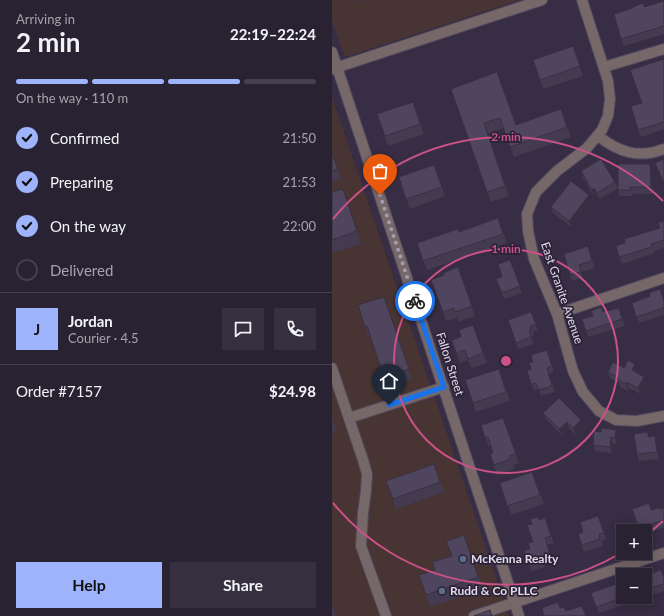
<!DOCTYPE html>
<meta charset="utf-8">
<style>
body{margin:0;font-family:Lato,sans-serif;background:#352f3f;color:#f1f3f6;height:100vh;display:flex;flex-direction:column;font-size:15px;white-space:nowrap}
*{box-sizing:border-box;margin:0}
p{font-size:13px;color:#a5a4ac}
.icon{flex:none;width:22px;height:22px;fill:none;stroke:currentColor;stroke-width:2;stroke-linecap:round;stroke-linejoin:round}
.map{position:relative;flex:1;overflow:hidden}
.panel{display:flex;flex-direction:column;background:#292233;width:332px}
.panel>*{flex:none}
.tools{position:absolute;left:284px;top:524px;display:grid;gap:8px}
.tools a{display:grid;place-items:center;width:36px;height:36px;border-radius:0px;background:#292233;box-shadow:0 2px 10px #0003,0 0 0 1px #453f4e;font-size:20px}
.pin{position:absolute;display:grid;place-items:center;width:34px;height:34px;color:#fff;margin:-41px -17px;border-radius:50% 50% 50% 0;rotate:-45deg;box-shadow:0 0 4px #0007}
.pin .icon{rotate:45deg}
.courier{position:absolute;display:grid;place-items:center;width:40px;height:40px;margin:-20px;border:3px solid #1a73e8;border-radius:50%;background:#fff;color:#222;box-shadow:0 1px 5px #0007}
.overview em{font-style:normal;font-weight:700}
.overview div{display:flex;flex-direction:column-reverse}
.overview{display:flex;align-items:center;justify-content:space-between;height:68px;padding:0 16px}
h1{font-size:26px;font-weight:700;line-height:30px}
.bar{display:grid;grid-template-columns:repeat(4,1fr);gap:6px 4px;align-content:center;height:48px;padding:0 16px}
.bar i{height:5px;border-radius:3px;background:#453f4e}
.bar .current{background:#9db4fd}
.bar p{grid-column:span 4}
.line{display:flex;align-items:center;gap:10px;padding:0 16px;border-top:1px solid #453f4e}
.line div{flex:1}
.round{display:grid;place-items:center;flex:none;width:42px;height:42px;border-radius:0px;background:#352f3f}
ol{padding:0 16px;list-style:none}
li{display:flex;align-items:center;gap:12px;height:44px}
li p{margin-inline-start:auto}
li .icon{padding:4px;border-radius:50%;background:#9db4fd;color:#111;stroke-width:4}
li:last-child{color:#a5a4ac}
li i{width:22px;height:22px;border:2px solid #453f4e;border-radius:50%}
.primary-button{display:flex;gap:8px;margin-top:auto;padding:8px 16px}
.primary-button a{flex:1;height:46px;border-radius:0px;background:#9db4fd;color:#111;font-size:16px;font-weight:700;line-height:46px;text-align:center}
.primary-button a+a{background:#352f3f;color:#f1f3f6}
main{display:flex;flex:1;min-height:0}
.map>svg:first-child{display:block}
.commercial{fill:#483433}
.lines{fill:none;stroke-linecap:round;stroke-linejoin:round}
.minor-casing{stroke:#52495e;stroke-width:12}
.minor{stroke:#766769;stroke-width:10}
.wall{fill:#453b51}
.shaded-wall{fill:#383042}
.building{fill:#50455e;stroke:#383042}
.done{stroke:#a59daf;stroke-width:4;stroke-dasharray:0 7.2}
.route{stroke:#1a73e8;stroke-width:5}
.ring{fill:none;stroke:#cb5286;stroke-width:2}
.service-dot{fill:#5c6f8a;stroke:#2d2339;stroke-width:1.5}
.labels{text-anchor:middle;stroke-width:3.5;stroke-linejoin:round;paint-order:stroke}
.street-label{font-size:12px;fill:#e0dae9;stroke:#2d2339}
.poi-label{font-size:12px;font-weight:bold;fill:#e0dae9;stroke:#2d2339;text-anchor:start}
.centre{fill:#cb5286;stroke:#2d2339;stroke-width:2}
.ring-label{font-size:12px;text-anchor:middle;font-weight:bold;fill:#cb5286;stroke:#2d2339;stroke-width:3.5;stroke-linejoin:round;paint-order:stroke}
</style>
<main>
<section class="panel">
<div class="overview"><div><h1>2 min</h1><p>Arriving in</p></div><em>22:19–22:24</em></div>
<div class="bar"><i class="current"></i><i class="current"></i><i class="current"></i><i></i><p>On the way · 110 m</p></div>
<ol>
<li><svg class="icon" aria-label="check" viewBox="0 0 24 24"><path d="M5 12l5 5 9-10"/></svg>Confirmed<p>21:50</p></li>
<li><svg class="icon" aria-label="check" viewBox="0 0 24 24"><path d="M5 12l5 5 9-10"/></svg>Preparing<p>21:53</p></li>
<li><svg class="icon" aria-label="check" viewBox="0 0 24 24"><path d="M5 12l5 5 9-10"/></svg>On the way<p>22:00</p></li>
<li><i></i>Delivered</li>
</ol>
<div class="line" style="height:72px"><b class="round" style="background:#9db4fd;color:#111">J</b><div><b>Jordan</b><p>Courier · 4.5</p></div><a class="round"><svg class="icon" aria-label="chat" viewBox="0 0 24 24"><path d="M4 5h16v11H9l-5 4z"/></svg></a><a class="round"><svg class="icon" aria-label="phone" viewBox="0 0 24 24"><path d="M5 4h4l2 5-3 2q2 4 5 5l2-3 5 2v4C11 20 4 13 5 4z"/></svg></a></div>
<div class="line" style="height:52px"><div>Order #7157</div><b>$24.98</b></div>
<div class="primary-button"><a>Help</a><a>Share</a></div>
</section>
<div class="map">
<svg width="332" height="616" viewBox="0 0 332 616">
<rect width="100%" height="100%" fill="#372d44"/>
<g class="commercial">
<polygon points="0,0 187,0 13,57 0,21"/>
<polygon points="0,97 177,616 0,616"/>
</g>
<g class="lines">
<defs>
<g id="minor">
<polyline points="250,0 276,81 278,99 276,116 270,130 255,148 225,171 204,192 195,214 196,231 202,259 225,314 241,371 251,392 267,411 284,420 305,421 332,416"/>
<polyline points="0,52 187,616"/>
<polyline points="272,67 332,49"/>
<polyline points="0,69 210,0"/>
<path d="M266 136C287 152 306 159 332 149"/>
<polyline points="225,314 332,278"/>
<polyline points="0,368 31,460 35,474 34,491 31,513 29,546 54,616"/>
<polyline points="17,418 112,387"/>
<polyline points="142,616 332,553"/>
</g>
</defs>
<use href="#minor" class="minor-casing"/>
<use href="#minor" class="minor"/>
</g>
<g class="wall">
<polygon points="24,0 39,0 24,1"/>
<polygon points="332,1 332,34 292,46 289,39 313,7"/>
<polygon points="241,46 251,76 211,89 208,80"/>
<polygon points="332,59 332,129 309,137 306,130 310,103"/>
<polygon points="119,89 184,125 229,109 239,137 182,157 171,128 156,134 177,196 159,202"/>
<polygon points="81,102 92,134 56,146 45,114"/>
<polygon points="0,152 9,178 0,182"/>
<polygon points="102,165 113,196 78,209 67,177"/>
<polygon points="321,170 321,194 300,194 300,196 288,196 286,190"/>
<polygon points="249,171 283,182 286,188 268,199 264,194 262,197 251,178"/>
<polygon points="0,192 15,201 29,244 0,253"/>
<polygon points="259,201 239,227 221,213 219,207"/>
<polygon points="166,218 175,243 95,270 85,243 127,232"/>
<polygon points="332,221 332,248 322,251 322,253 290,264 284,246 293,243 328,228"/>
<polygon points="258,253 263,268 249,272 251,278 240,281 238,275"/>
<polygon points="178,260 190,293 172,299 164,279 170,277"/>
<polygon points="126,267 143,316 126,322 125,318 114,321 99,280 112,275"/>
<polygon points="52,297 80,379 56,387 38,336 36,336 33,327"/>
<polygon points="332,300 332,315 307,323 300,303"/>
<polygon points="287,308 293,326 256,337 250,319"/>
<polygon points="199,312 206,330 201,332 202,336 199,337 202,344 186,349 176,320"/>
<polygon points="141,325 155,363 140,368 136,360 128,363 120,340 129,337"/>
<polygon points="215,350 222,372 217,374 223,392 209,396 206,389 202,391 195,371 199,369 201,362"/>
<polygon points="292,368 306,370 305,373 314,383 309,394 297,388 296,391 288,387 287,383 278,378 276,372"/>
<polygon points="167,369 178,401 144,412 141,403"/>
<polygon points="211,413 252,427 244,435 237,428 230,436 214,419"/>
<polygon points="0,417 5,432 0,434"/>
<polygon points="171,418 187,463 181,465 182,469 165,475 158,454 161,453 159,446 157,447 149,425"/>
<polygon points="284,430 286,436 285,444 281,444 280,453 263,451 261,445 269,432"/>
<polygon points="325,443 327,459 307,461 305,454"/>
<polygon points="102,464 112,492 64,509 61,499"/>
<polygon points="200,472 212,504 179,515 168,483"/>
<polygon points="332,508 332,527 313,534 313,531 308,531 300,509 319,510 327,509"/>
<polygon points="266,516 274,539 269,541 271,546 252,552 246,534 251,532"/>
<polygon points="213,518 222,543 215,545 220,560 212,563 213,567 199,571 192,551 198,549 201,542 207,520"/>
<polygon points="136,547 151,589 98,607 87,575 103,570"/>
<polygon points="332,577 332,591 316,596 313,587"/>
<polygon points="259,593 295,597 297,603 267,613"/>
<polygon points="0,604 4,616 0,616"/>
</g>
<g class="shaded-wall">
<polygon points="318,164 321,170 321,194 319,187"/>
<polygon points="262,188 264,194 262,197 260,190"/>
<polygon points="257,195 259,201 239,227 237,221"/>
<polygon points="303,364 306,370 302,377 300,370"/>
<polygon points="312,377 314,383 309,394 306,388"/>
<polygon points="295,382 297,388 296,391 294,384"/>
<polygon points="249,420 252,427 244,435 241,428"/>
<polygon points="235,422 237,428 230,436 227,429"/>
<polygon points="284,430 286,436 285,444 283,438"/>
<polygon points="323,436 325,443 327,459 325,452"/>
<polygon points="279,437 281,444 280,453 278,447"/>
</g>
<g class="building">
<polygon points="332,1 332,26 289,39 282,14 301,8 301,7 311,3 312,7"/>
<polygon points="241,46 248,66 208,80 201,60"/>
<polygon points="332,59 332,122 306,130 299,106 310,103 298,70"/>
<polygon points="165,72 184,125 229,109 235,127 178,147 168,118 152,123 173,186 155,192 119,89"/>
<polygon points="81,102 88,124 53,136 45,114"/>
<polygon points="0,153 6,169 0,171"/>
<polygon points="269,159 283,182 265,193 262,188 260,190 249,171"/>
<polygon points="332,159 332,183 323,163"/>
<polygon points="286,164 318,164 319,187 298,187 298,190 286,190"/>
<polygon points="102,165 110,187 74,199 67,177"/>
<polygon points="239,181 257,195 237,221 219,207"/>
<polygon points="11,189 25,231 0,240 0,192"/>
<polygon points="166,218 171,234 91,261 85,243 126,229 127,232"/>
<polygon points="332,221 332,240 319,244 320,247 287,257 284,246 293,243 292,239 328,228 326,223"/>
<polygon points="256,246 260,261 247,265 249,272 238,275 232,254"/>
<polygon points="178,260 188,286 170,293 164,279 170,277 166,264"/>
<polygon points="126,267 140,306 123,312 122,308 111,312 99,280 112,275 111,273"/>
<polygon points="328,289 332,301 332,308 304,317 300,303 318,296 317,293"/>
<polygon points="52,297 77,369 52,378 35,326 33,327 26,305"/>
<polygon points="269,307 271,312 287,308 290,319 254,331 250,319 261,316 259,311"/>
<polygon points="199,312 204,324 198,326 199,330 197,331 199,337 184,343 176,320"/>
<polygon points="141,325 151,353 136,359 133,350 124,353 120,340 129,337 127,330"/>
<polygon points="215,350 220,366 215,368 220,386 207,390 204,383 199,384 195,371 199,369 197,363 201,362 199,355"/>
<polygon points="296,360 303,364 300,370 312,377 306,388 295,382 294,384 286,380 287,378 276,372 281,362 292,368"/>
<polygon points="167,369 174,392 141,403 133,380"/>
<polygon points="227,398 249,420 241,428 235,422 227,429 211,413"/>
<polygon points="171,418 184,454 177,456 179,459 162,465 158,454 161,453 156,437 153,438 149,425"/>
<polygon points="270,428 284,430 283,438 279,437 278,447 261,445 262,431 269,432"/>
<polygon points="316,432 316,437 323,436 325,452 305,454 302,434"/>
<polygon points="102,464 108,482 61,499 54,481"/>
<polygon points="200,472 208,495 175,506 168,483"/>
<polygon points="317,503 319,510 326,508 327,509 332,508 332,520 307,528 300,509"/>
<polygon points="266,516 272,533 267,534 268,539 250,545 246,534 251,532 248,522"/>
<polygon points="206,517 207,520 213,518 219,536 213,538 218,554 210,557 211,560 196,565 192,551 198,549 196,543 201,542 195,525 200,524 198,519"/>
<polygon points="132,535 146,577 94,595 87,575 103,570 100,562 120,556 114,541"/>
<polygon points="329,570 332,578 332,584 314,589 313,587 313,579 319,577 318,574"/>
<polygon points="290,582 291,585 291,597 293,597 264,607 259,593"/>
<polygon points="226,602 228,608 232,607 234,611 250,606 254,616 212,616 210,608"/>
<polygon points="158,610 160,616 142,616"/>
</g>
<g class="lines">
<polyline class="done" points="48,195 83,301"/>
<polyline class="route" points="57,405 112,387 83,301"/>
</g>
<g class="ring">
<circle cx="174" cy="361" r="112"/>
<path d="M331 521A224 224 0 0 1 313 536M289 553A224 224 0 0 1 1 503M1 219A224 224 0 0 1 331 201"/>
</g>
<g class="service-dot">
<circle cx="131" cy="559" r="4"/>
<circle cx="110" cy="591" r="4"/>
</g>
<g class="labels">
<g class="street-label">
<text transform="translate(230 293) rotate(71)" y="4">East Granite Avenue</text>
<text transform="translate(118 364) rotate(72)" y="4">Fallon Street</text>
</g>
<g class="poi-label">
<text x="139" y="563">McKenna Realty</text>
<text x="118" y="595">Rudd &amp; Co PLLC</text>
</g>
</g>
<circle cx="174" cy="361" r="6" class="centre"/>
<g class="ring-label">
<text x="174" y="141">2 min</text>
<text x="174" y="253">1 min</text>
</g>
</svg>
<div class="tools">
<a>+</a>
<a>−</a>
</div>
<div class="pin" style="left:48px;top:195px;background:#ea580c"><svg class="icon" aria-label="bag" viewBox="0 0 24 24"><path d="M5 8h14l-1 12H6zM9 8a3 3 0 0 1 6 0"/></svg></div>
<div class="pin" style="left:57px;top:405px;background:#1f2937"><svg class="icon" aria-label="home" viewBox="0 0 24 24"><path d="M3 11l9-7 9 7M6 9v11h12V9"/></svg></div>
<div class="courier" style="left:83px;top:301px"><svg class="icon" aria-label="bike" viewBox="0 0 24 24"><circle cx="6" cy="16" r="4"/><circle cx="18" cy="16" r="4"/><path d="M6 16l4-8h5l3 8M10 8l3 8H6M13 5h3"/></svg></div>
</div>
</main>
